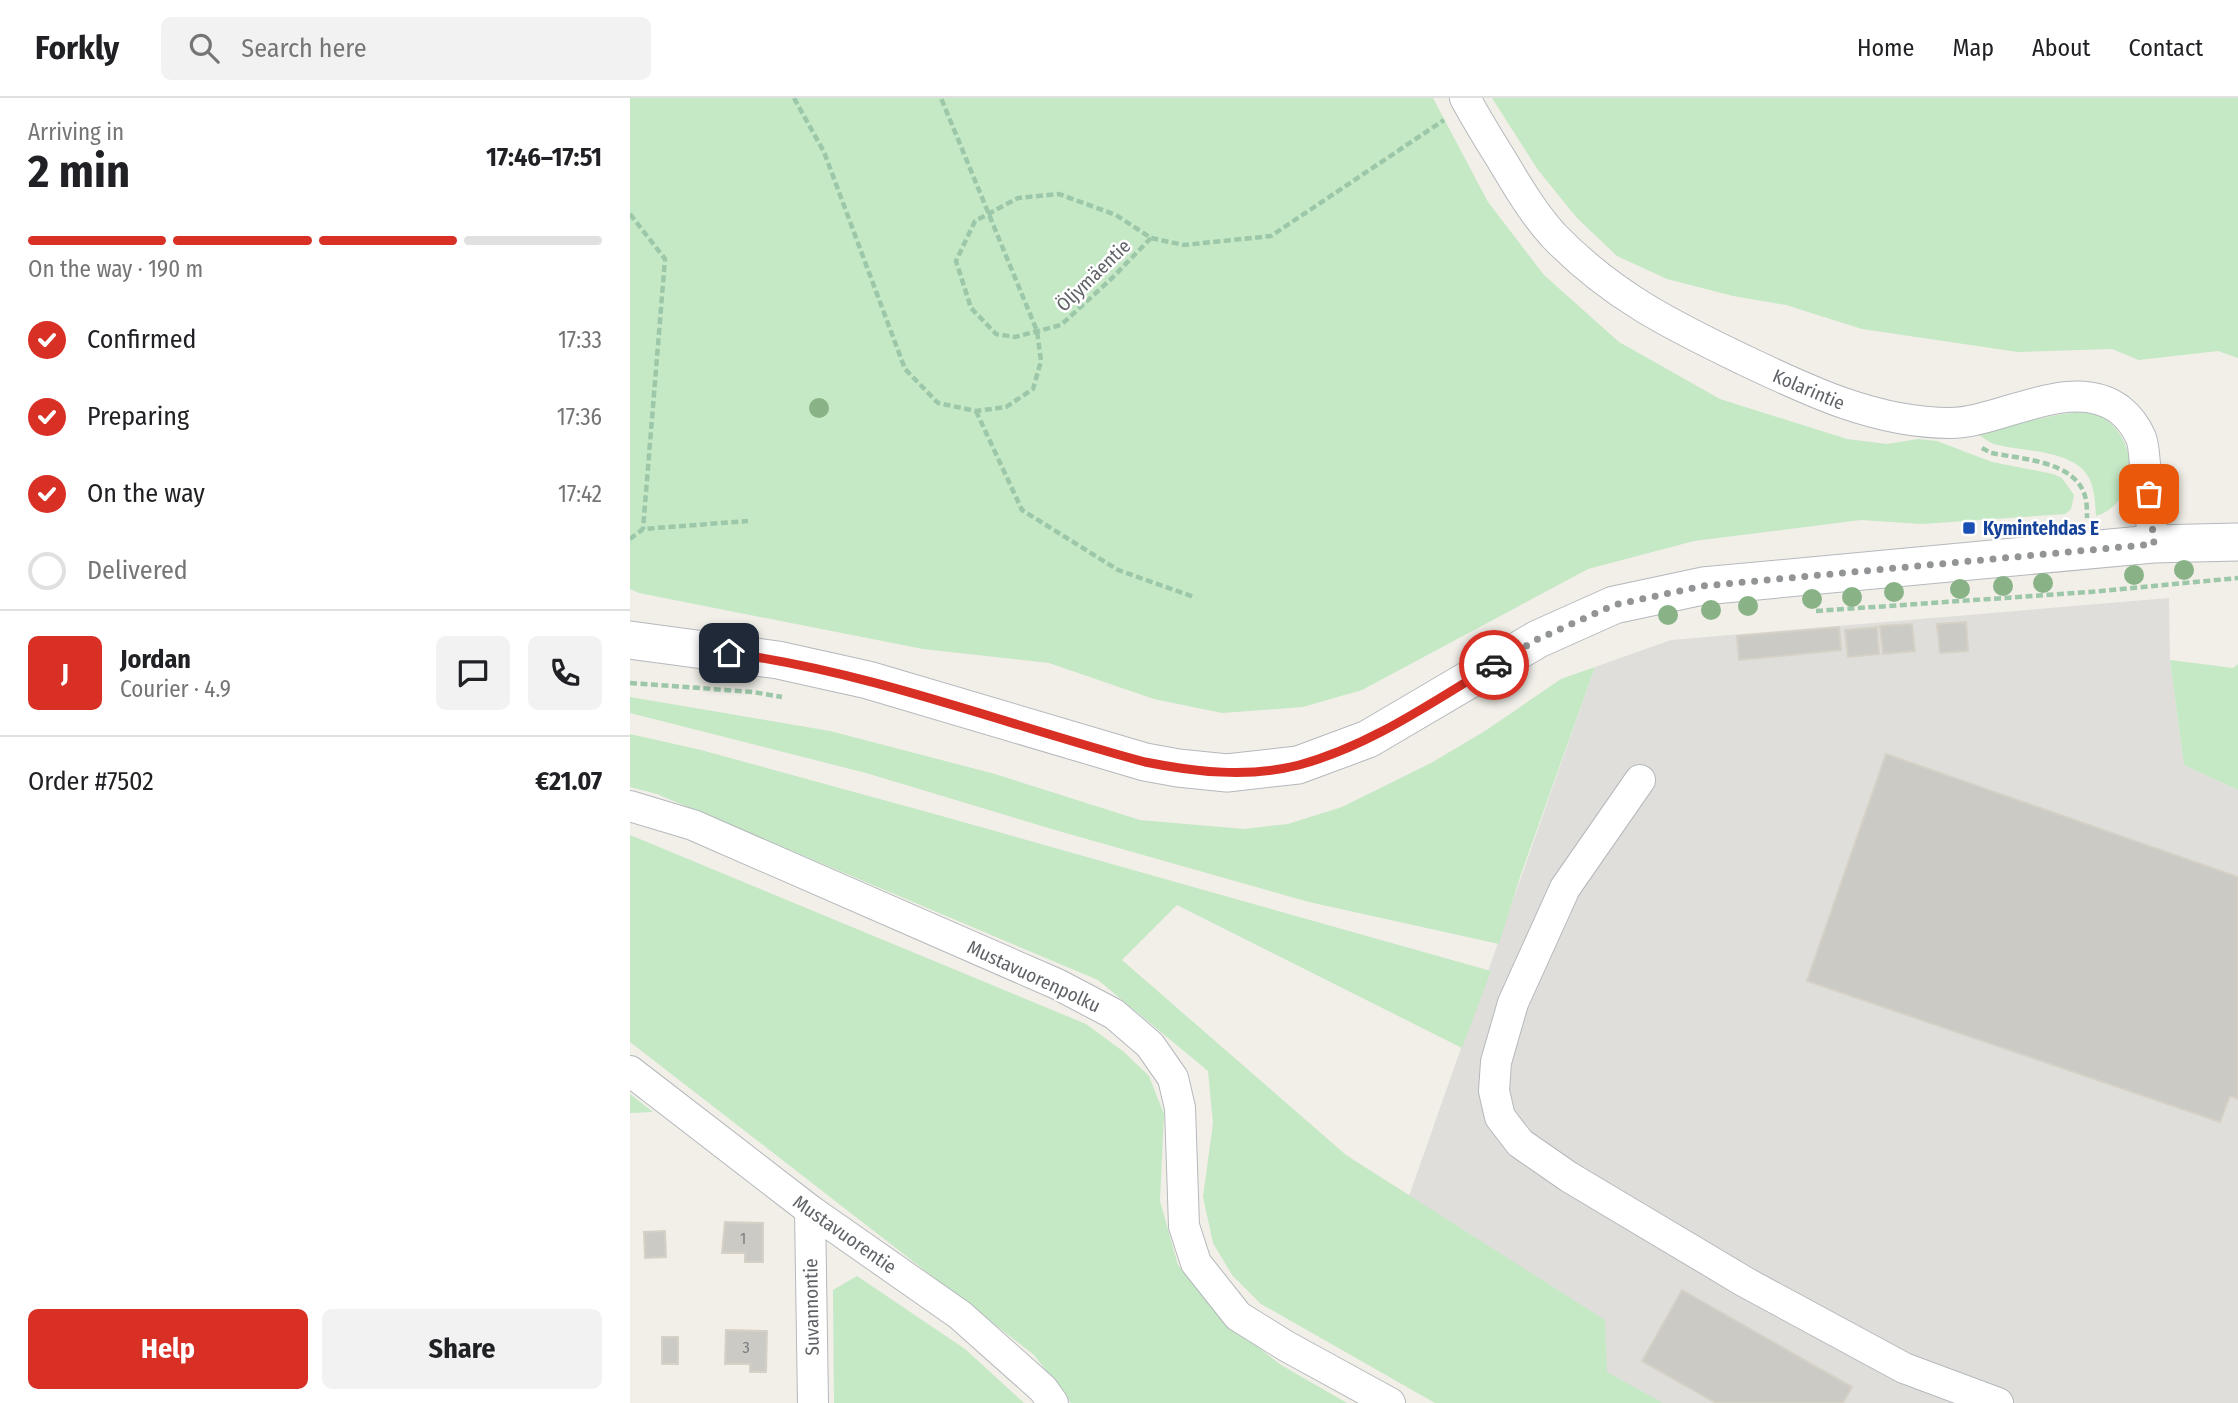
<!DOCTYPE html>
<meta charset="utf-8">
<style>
body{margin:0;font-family:"Fira Sans Condensed",sans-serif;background:#f2f2f2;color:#202124;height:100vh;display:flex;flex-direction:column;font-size:26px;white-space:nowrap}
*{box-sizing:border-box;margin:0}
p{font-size:23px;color:#757577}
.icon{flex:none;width:38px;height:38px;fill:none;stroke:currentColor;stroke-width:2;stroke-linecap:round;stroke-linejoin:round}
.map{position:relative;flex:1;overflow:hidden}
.side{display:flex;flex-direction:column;background:#fff;width:630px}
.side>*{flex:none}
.pin{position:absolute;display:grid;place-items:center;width:60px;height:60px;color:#fff;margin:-30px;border-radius:14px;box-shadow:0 4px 10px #0006}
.courier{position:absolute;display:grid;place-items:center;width:70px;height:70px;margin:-35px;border:5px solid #d93025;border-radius:50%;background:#fff;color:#222;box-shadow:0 2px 9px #0007}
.headline em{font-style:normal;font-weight:700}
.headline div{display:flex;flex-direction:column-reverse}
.headline{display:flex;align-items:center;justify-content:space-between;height:119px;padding:0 28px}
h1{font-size:46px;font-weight:700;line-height:52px}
.bar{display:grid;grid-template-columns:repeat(4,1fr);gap:10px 7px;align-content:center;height:84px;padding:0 28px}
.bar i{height:9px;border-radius:5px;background:#e0e0e0}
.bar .selected{background:#d93025}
.bar p{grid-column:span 4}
.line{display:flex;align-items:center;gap:18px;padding:0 28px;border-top:2px solid #e0e0e0}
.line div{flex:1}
.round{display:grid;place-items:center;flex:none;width:74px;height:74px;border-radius:10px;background:#f2f2f2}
ol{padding:0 28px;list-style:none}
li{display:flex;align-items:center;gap:21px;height:77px}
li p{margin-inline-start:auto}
li .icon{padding:7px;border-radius:50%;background:#d93025;color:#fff;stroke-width:4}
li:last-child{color:#757577}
li i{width:38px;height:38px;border:4px solid #e0e0e0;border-radius:50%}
.primary-button{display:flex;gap:14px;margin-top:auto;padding:14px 28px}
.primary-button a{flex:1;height:80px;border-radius:10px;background:#d93025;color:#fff;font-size:28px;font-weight:700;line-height:80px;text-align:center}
.primary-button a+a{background:#f2f2f2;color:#202124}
header{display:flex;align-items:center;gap:42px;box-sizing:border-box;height:98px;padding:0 35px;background:#fff;border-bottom:2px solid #e0e0e0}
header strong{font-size:33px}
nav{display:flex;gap:38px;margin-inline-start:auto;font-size:24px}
.search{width:490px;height:63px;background:#f2f2f2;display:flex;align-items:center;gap:18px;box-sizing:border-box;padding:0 24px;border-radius:10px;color:#757577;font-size:26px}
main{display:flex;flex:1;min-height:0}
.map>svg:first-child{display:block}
.industrial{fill:#e0deda}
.green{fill:#c5e8c5}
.building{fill:#cccac5;stroke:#d6d1c6;stroke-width:2}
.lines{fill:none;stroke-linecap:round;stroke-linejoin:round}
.minor-casing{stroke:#b5b8bc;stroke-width:32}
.tertiary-casing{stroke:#b5b8bc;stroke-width:39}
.path{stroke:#9cc7a9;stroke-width:4.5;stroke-dasharray:7 3.5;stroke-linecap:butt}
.minor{stroke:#fff;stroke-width:30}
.tertiary{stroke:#fff;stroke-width:37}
.tree{fill:#89b387}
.done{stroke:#929495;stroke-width:7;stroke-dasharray:0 12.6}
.route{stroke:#d93025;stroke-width:9}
.transit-dot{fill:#1a4fb4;stroke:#fff;stroke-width:2.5}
.labels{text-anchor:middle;stroke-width:5;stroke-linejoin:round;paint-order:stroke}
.number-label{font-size:16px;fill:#7a7d7f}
.street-label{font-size:19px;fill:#5f6368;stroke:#fff}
.transit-label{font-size:19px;font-weight:bold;fill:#164399;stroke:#fff;text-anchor:start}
</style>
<header>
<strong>Forkly</strong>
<div class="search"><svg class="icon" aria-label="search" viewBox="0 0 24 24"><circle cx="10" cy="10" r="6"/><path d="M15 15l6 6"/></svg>Search here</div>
<nav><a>Home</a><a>Map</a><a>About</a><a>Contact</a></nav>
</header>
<main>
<section class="side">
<div class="headline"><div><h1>2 min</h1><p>Arriving in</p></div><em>17:46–17:51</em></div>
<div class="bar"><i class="selected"></i><i class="selected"></i><i class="selected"></i><i></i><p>On the way · 190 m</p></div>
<ol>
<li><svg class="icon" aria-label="check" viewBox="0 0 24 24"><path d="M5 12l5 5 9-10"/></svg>Confirmed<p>17:33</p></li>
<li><svg class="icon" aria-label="check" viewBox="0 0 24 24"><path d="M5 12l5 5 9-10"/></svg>Preparing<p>17:36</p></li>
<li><svg class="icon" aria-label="check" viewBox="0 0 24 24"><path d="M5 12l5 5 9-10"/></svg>On the way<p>17:42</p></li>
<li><i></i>Delivered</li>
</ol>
<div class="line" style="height:126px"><b class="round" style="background:#d93025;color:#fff">J</b><div><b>Jordan</b><p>Courier · 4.9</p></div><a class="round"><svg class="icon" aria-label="chat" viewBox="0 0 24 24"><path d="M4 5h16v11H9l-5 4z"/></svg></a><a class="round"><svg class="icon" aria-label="phone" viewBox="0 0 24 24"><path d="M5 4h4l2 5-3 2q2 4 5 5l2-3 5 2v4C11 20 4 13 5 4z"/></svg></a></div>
<div class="line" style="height:91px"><div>Order #7502</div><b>€21.07</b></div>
<div class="primary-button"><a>Help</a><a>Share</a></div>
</section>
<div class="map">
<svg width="1608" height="1305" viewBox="0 0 1608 1305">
<rect width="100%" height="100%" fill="#f1efe8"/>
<polygon class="industrial" points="1539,500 1540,562 1554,667 1608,692 1608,1305 904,1305 753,1172 965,569 1041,542"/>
<g class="green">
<polygon points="0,0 803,0 858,104 914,177 989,244 1090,301 1217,341 1257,346 1288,341 1307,343 1362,364 1423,376 1432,380 1444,397 1441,411 1435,416 1292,426 1231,422 1064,443 958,471 732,592 673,609 592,615 524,601 419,565 293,551 9,495 0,491"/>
<polygon points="862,0 1608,0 1608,260 1588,253 1509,262 1482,251 1388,254 1232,231 1156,207 1103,198 1037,181 987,158 947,120 908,72"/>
<path d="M1446 314C1456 315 1465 315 1473 320 1510 342 1509 405 1466 418 1465 405 1465 392 1459 380 1444 351 1392 354 1364 346 1357 343 1351 338 1345 334L1427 317Z"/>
<polygon points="1540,562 1603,570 1608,566 1608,692 1554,667"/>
<polygon points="965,569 891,776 869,846 679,804 425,732 236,675 0,615 0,599 200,633 365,676 510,722 614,731 658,726 712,709 801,665 855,633 931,581"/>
<polygon points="0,636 71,652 308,717 861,873 832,950 547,807 492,862 716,1057 975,1222 977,1274 1033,1305 805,1305 631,1206 602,1177 583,1145 573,1099 583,1025 578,973 468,882 27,696 0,689"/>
<polygon points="0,737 456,926 494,954 519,978 534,1016 530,1103 548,1167 591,1220 651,1267 717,1305 441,1305 404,1257 0,944"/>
<polygon points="0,996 23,1014 0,1015"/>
<polygon points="227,1178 335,1251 394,1305 204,1305 203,1192"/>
</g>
<g class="building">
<polygon points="1336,524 1338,553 1310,555 1307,526"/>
<polygon points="1282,526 1285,553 1253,556 1250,528"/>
<polygon points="1209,529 1211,552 1109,562 1107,538"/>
<polygon points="1247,529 1249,556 1218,559 1215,532"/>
<polygon points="1256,656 1608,779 1608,1001 1600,998 1590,1024 1177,883"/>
<polygon points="95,1124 133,1125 133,1164 115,1164 115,1155 92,1155"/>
<polygon points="35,1133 36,1159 15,1160 14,1134"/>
<polygon points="1052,1192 1222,1289 1213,1305 1086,1305 1012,1263"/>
<polygon points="96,1232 137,1233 136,1274 120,1274 120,1266 95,1266"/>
<rect x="32" y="1239" width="16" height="27"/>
</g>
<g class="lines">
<defs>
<g id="minor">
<path d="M835 0C846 20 858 40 870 59 886 86 903 115 924 138 981 197 1041 227 1114 262 1179 293 1246 325 1320 325 1370 325 1441 276 1489 311 1499 319 1506 328 1511 340 1514 348 1514 358 1515 366 1519 393 1521 419 1523 446"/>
<polyline points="1010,682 935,790 883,905 866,964 864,993 870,1019 890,1045 939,1079 1115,1184 1274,1270 1368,1305"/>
<polyline points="0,708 63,727 427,886 484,916 520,947 543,980 550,1010 554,1128 566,1165 608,1218 656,1248 760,1305"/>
<polyline points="0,973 180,1112 330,1217 413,1291 423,1305"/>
<polyline points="180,1112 183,1305"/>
</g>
<polyline id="tertiary" points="0,542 148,562 238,582 515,664 548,670 597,675 668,667 738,641 908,541 984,507 1073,488 1523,446 1608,444"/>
</defs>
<use href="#minor" class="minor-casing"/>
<use href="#tertiary" class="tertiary-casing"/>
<g class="path">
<polyline points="164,0 194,54 275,271 308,305 346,313 376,309 403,291 411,263 407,233 311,0"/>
<polyline points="0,116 35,161 13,431"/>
<polyline points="521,140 481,181 431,227 385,239 366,236 341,210 326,163 345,123 388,100 429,96 486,117 521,140 554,147 641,138 814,22"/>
<polyline points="346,313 392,412 488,472 564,499"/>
<path d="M1352 350 1361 355C1392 361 1445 363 1455 398 1457 404 1457 413 1457 420"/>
<polyline points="0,441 13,431 118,423"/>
<polyline points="1186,513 1460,494 1608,480"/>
<polyline points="0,585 123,594 152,599"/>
</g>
<use href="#minor" class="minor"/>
<use href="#tertiary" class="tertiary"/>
</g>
<g class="tree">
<circle cx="189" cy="310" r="10"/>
<circle cx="1554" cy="472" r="10"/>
<circle cx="1504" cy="477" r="10"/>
<circle cx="1413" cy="485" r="10"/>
<circle cx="1373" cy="488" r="10"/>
<circle cx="1330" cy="491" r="10"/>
<circle cx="1264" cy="494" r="10"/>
<circle cx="1222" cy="499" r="10"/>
<circle cx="1182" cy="501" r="10"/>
<circle cx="1118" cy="508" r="10"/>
<circle cx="1081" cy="512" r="10"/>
<circle cx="1038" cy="517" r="10"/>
</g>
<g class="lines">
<polyline class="done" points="864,567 908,541 984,507 1073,488 1524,446 1519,396"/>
<path class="route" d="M99 555C242 574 377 627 515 664 565 674 619 680 669 667 740 648 802 604 864 567"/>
</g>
<rect class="transit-dot" x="1332" y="423" width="14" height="14" rx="3.5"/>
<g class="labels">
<g class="number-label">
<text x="113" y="1146">1</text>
<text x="116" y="1255">3</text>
</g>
<g class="street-label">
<text transform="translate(463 177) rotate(-44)" y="7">Öljymäentie</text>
<text transform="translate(1179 291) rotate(23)" y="7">Kolarintie</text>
<text transform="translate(404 878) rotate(25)" y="7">Mustavuorenpolku</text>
<text transform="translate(215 1136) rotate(35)" y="7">Mustavuorentie</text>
<text transform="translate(181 1209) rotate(-91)" y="7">Suvannontie</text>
</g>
<g class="transit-label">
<text x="1353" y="437">Kymintehdas E</text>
</g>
</g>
</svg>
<div class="pin" style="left:1519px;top:396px;background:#ea580c"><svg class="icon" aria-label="bag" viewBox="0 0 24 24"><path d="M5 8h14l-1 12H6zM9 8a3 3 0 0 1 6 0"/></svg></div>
<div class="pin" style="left:99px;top:555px;background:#1f2937"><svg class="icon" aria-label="home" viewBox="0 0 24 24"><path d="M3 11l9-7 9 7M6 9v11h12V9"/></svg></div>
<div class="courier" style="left:864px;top:567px"><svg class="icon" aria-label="car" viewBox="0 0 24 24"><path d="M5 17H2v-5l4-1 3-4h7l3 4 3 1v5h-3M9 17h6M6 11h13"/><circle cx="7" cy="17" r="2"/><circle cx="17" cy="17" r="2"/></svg></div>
</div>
</main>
